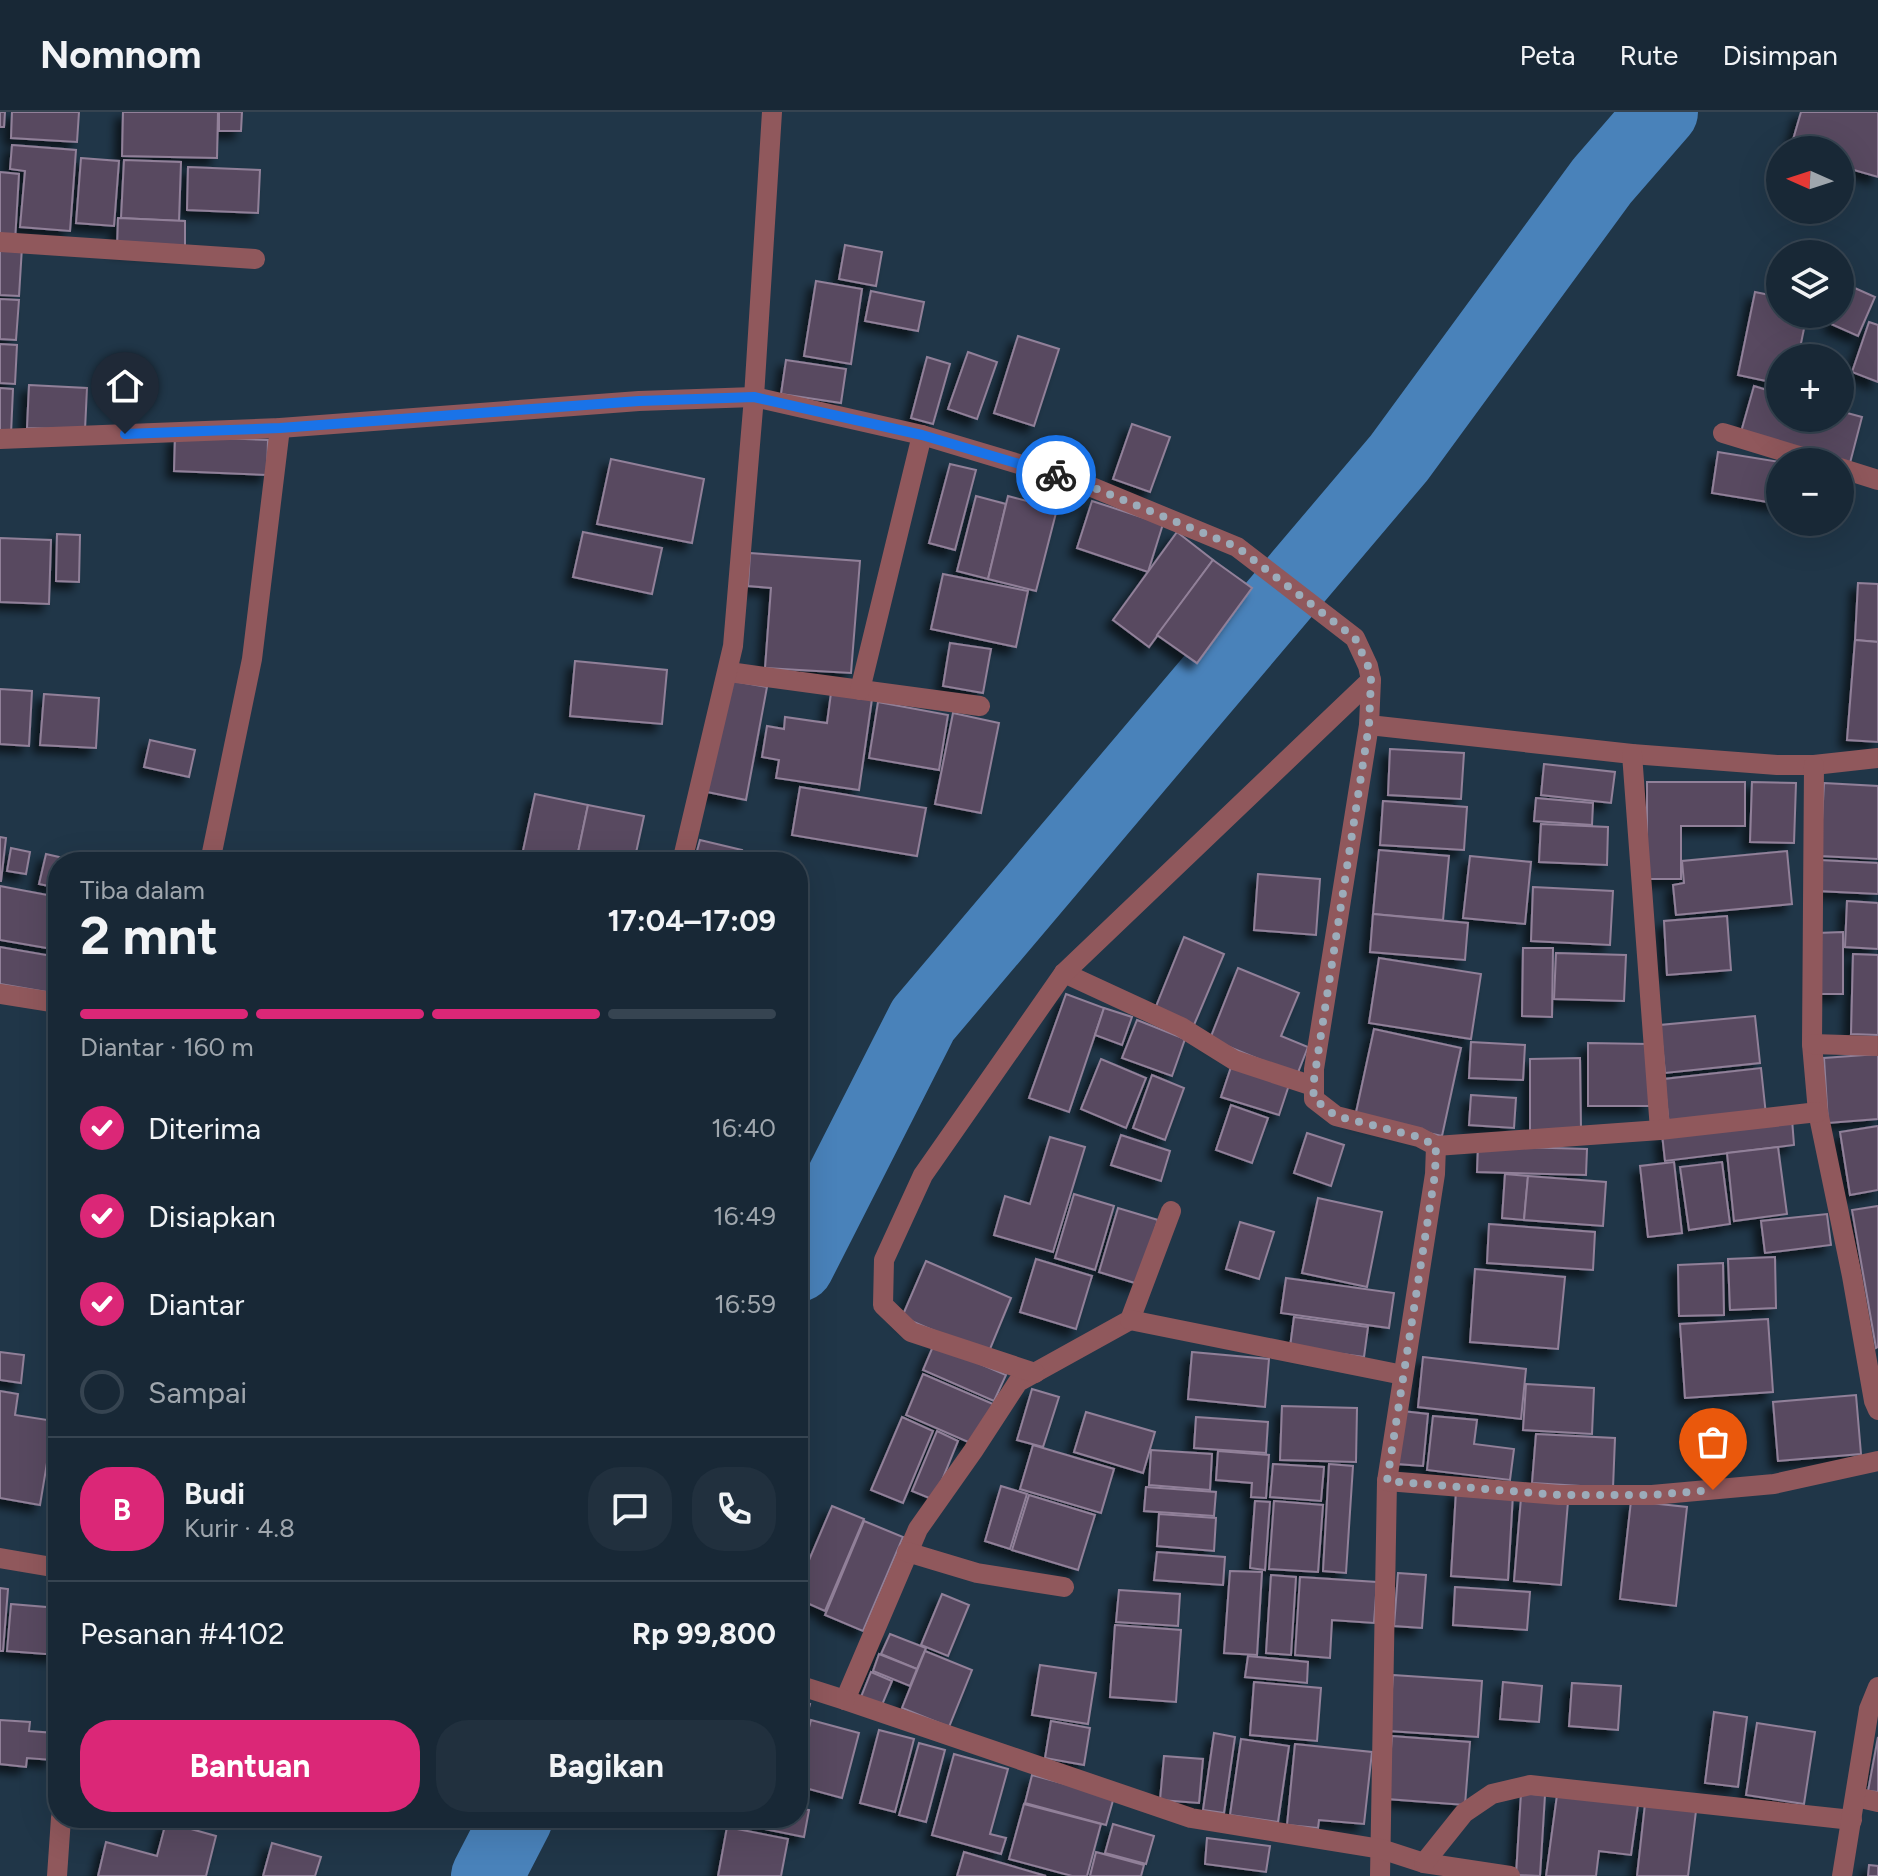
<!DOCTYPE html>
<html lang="id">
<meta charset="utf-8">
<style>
body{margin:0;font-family:Figtree,sans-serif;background:#21303e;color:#f1f3f6;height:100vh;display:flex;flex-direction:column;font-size:30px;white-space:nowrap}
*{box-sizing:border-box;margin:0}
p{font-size:26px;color:#9fa6ad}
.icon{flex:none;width:44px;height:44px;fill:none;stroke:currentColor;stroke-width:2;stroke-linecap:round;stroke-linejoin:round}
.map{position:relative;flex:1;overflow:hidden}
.sheet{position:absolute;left:48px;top:740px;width:760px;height:976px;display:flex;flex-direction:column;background:#182836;border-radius:32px;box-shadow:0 8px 32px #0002,0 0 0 2px #364451}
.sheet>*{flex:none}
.needle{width:52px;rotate:273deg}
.fabs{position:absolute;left:1766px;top:24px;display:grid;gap:16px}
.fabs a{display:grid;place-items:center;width:88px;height:88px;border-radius:50%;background:#182836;box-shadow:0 8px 32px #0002,0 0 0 2px #364451;font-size:40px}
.pin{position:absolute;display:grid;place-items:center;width:68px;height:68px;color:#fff;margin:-82px -34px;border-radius:50% 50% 50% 0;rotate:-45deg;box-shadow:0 0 8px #0007}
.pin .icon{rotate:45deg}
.courier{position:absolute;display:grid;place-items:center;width:80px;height:80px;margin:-40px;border:6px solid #1a73e8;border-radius:50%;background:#fff;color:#222;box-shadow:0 2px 10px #0007}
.summary em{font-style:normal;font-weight:700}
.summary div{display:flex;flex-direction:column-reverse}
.summary{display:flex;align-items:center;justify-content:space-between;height:136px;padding:0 32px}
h1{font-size:52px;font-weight:700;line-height:60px}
.bar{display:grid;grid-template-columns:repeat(4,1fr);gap:12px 8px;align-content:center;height:96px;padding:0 32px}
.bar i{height:10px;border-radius:6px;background:#364451}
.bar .current{background:#db2777}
.bar p{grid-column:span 4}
.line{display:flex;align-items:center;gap:20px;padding:0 32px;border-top:2px solid #364451}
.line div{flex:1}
.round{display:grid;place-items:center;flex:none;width:84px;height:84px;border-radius:32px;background:#21303e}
ol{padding:0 32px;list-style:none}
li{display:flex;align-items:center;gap:24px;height:88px}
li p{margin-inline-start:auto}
li .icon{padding:8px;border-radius:50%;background:#db2777;color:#fff;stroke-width:4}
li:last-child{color:#9fa6ad}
li i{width:44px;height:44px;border:4px solid #364451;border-radius:50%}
.primary-button{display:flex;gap:16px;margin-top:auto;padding:16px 32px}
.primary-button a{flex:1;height:92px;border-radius:32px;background:#db2777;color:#fff;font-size:32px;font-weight:700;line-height:92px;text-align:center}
.primary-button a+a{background:#21303e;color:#f1f3f6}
header{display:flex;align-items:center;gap:48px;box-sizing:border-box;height:112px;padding:0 40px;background:#182836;border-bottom:2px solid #364451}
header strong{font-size:38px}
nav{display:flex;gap:44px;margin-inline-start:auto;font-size:28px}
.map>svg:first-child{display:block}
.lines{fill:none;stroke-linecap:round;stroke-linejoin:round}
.river{stroke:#4982ba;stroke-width:72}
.building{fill:#594a60;stroke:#918099;stroke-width:2;filter:url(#shadow)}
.minor{stroke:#90585c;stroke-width:20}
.done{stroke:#9cacba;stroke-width:8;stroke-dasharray:0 14.4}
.route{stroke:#1a73e8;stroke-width:10}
</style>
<header>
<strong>Nomnom</strong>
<nav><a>Peta</a><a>Rute</a><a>Disimpan</a></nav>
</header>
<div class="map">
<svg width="1878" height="1764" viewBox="0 0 1878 1764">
<defs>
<filter id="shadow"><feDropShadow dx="-7" dy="7" stdDeviation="4" flood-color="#0009"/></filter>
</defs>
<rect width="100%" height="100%" fill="#203648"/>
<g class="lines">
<g class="river">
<polyline points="798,1154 923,908 1399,346 1602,69 1662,0"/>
<polyline points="487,1764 517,1706"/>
</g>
</g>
<g class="building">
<polygon points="0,0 5,0 4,15 0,15"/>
<polygon points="12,0 79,0 77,30 11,26"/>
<polygon points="123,0 218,0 217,46 122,44"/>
<polygon points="219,0 242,0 241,19 219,19"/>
<polygon points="1801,0 1878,0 1878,65 1840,54 1840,38 1790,38"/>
<polygon points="12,33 76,38 70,119 20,115 25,59 10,57"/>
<polygon points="81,46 119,49 114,114 76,111"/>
<polygon points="124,48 181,50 179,109 121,106"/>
<polygon points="188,55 260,58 258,101 187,98"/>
<polygon points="0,60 19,62 15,129 0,128"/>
<polygon points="118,106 185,109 185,138 117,136"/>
<polygon points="845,133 882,140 876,174 839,167"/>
<polygon points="0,134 22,135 19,184 0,183"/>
<polygon points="816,169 862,177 851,252 804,244"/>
<polygon points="1848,173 1875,185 1858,224 1831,212 1836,202 1840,202 1840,192"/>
<polygon points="871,179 924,190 918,219 865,209"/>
<polygon points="1755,180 1780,185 1780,202 1807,202 1798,246 1780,246 1780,272 1738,263"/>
<polygon points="0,187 19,188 16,228 0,227"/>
<polygon points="1869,210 1878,213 1878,270 1852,260"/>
<polygon points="1018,224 1059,237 1034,314 994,301"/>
<polygon points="0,232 17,233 15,272 0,271"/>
<polygon points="968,240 997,250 977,307 948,297"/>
<polygon points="927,245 950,252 933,312 911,306"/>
<polygon points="786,248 846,257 841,291 781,282"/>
<polygon points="29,273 87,276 85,318 27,316"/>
<polygon points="1754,274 1780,282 1780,306 1840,306 1840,299 1862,305 1850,351 1741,320"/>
<polygon points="0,276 13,277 11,322 0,322"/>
<polygon points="1132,312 1170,325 1150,380 1113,367"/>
<polygon points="175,324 268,328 267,363 174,359"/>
<polygon points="1718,340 1780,350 1780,392 1712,381"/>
<polygon points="611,347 704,367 692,431 597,412"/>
<polygon points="950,352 976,358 955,438 929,431"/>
<polygon points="976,384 1006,392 988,467 957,459"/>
<polygon points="1008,384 1057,397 1036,479 988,467"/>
<polygon points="1092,389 1163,412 1148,460 1077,436"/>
<polygon points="583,420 662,436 652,482 573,465"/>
<polygon points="1177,420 1213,448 1149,535 1113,508"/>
<polygon points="57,422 80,423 79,470 56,469"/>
<polygon points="0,426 51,428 49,492 0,490"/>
<polygon points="750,441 860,449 851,561 765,556 771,476 748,474"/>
<polygon points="1213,448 1252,476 1197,551 1157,523"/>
<polygon points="943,462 1028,479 1016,535 931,517"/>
<polygon points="1858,471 1878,472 1878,530 1855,528"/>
<polygon points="1855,528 1878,530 1878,630 1847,628"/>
<polygon points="950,531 991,537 983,581 943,574"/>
<polygon points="575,549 667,558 662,612 570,604"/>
<polygon points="728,568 767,575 746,688 707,680"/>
<polygon points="0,577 32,579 29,634 0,632"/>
<polygon points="831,581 872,587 859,678 776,666 779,648 762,645 767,614 784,617 785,605 827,611"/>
<polygon points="44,582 99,586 96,636 40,633"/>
<polygon points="878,590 948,603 939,658 869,646"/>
<polygon points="953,601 999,611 981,701 935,692"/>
<polygon points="150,628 195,638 189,665 144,655"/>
<polygon points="1390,637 1464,641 1461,687 1388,683"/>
<polygon points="1544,652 1615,660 1611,691 1541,683"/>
<polygon points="1647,670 1745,670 1745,714 1681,714 1681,767 1647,767"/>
<polygon points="1752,670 1796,671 1794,731 1750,730"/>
<polygon points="1824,671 1878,674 1878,747 1820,744"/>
<polygon points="800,675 926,696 917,744 792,723"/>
<polygon points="535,682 588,693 576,750 521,748"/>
<polygon points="1536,686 1593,691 1592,713 1534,709"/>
<polygon points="1383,689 1467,695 1464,738 1380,733"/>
<polygon points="588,693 644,704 634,750 576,750"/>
<polygon points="1541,712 1608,715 1607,753 1539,750"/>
<polygon points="0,725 6,726 1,769 0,769"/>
<polygon points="700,728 742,738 739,750 694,750"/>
<polygon points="11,736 30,740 26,762 7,759"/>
<polygon points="1379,738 1449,744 1443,808 1373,802"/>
<polygon points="1787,739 1792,792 1676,803 1673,773 1684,771 1682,749"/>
<polygon points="46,742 81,750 58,750 58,776 39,772"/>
<polygon points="1470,744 1531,750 1525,812 1463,806"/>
<polygon points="1819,748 1878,751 1878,782 1817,779"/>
<polygon points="1258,762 1320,767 1316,823 1254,818"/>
<polygon points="0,774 58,785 58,838 0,828"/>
<polygon points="1533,775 1613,779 1610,833 1531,829"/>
<polygon points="1847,789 1878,791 1878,837 1845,835"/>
<polygon points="1373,802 1468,811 1465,848 1370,840"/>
<polygon points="1727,804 1731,858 1667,863 1664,809"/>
<polygon points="1843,820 1843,882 1817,882 1817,821"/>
<polygon points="1184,825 1224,842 1194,913 1155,897"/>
<polygon points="0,835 58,845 58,882 0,872"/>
<polygon points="1523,836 1553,836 1552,905 1522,904"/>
<polygon points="1556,841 1626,843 1624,889 1554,887"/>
<polygon points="1853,842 1878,843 1878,923 1851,922"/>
<polygon points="1379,846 1481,862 1471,927 1369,911"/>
<polygon points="1238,856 1299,881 1281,924 1308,935 1297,963 1210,927"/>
<polygon points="1066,882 1104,896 1069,1000 1029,986"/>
<polygon points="1104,896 1132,905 1122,933 1095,923"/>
<polygon points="1755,904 1760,951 1665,961 1660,913"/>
<polygon points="1137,908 1185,927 1172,964 1122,946"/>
<polygon points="1374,917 1461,936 1442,1024 1355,1005"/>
<polygon points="1471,930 1525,933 1523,968 1469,966"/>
<polygon points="1588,931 1650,932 1649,994 1588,994"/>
<polygon points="1878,942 1878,1007 1828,1011 1824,946"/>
<polygon points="1580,946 1581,1018 1530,1019 1530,947"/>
<polygon points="1101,947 1146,966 1126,1016 1081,997"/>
<polygon points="1231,955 1289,973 1279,1003 1221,985"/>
<polygon points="1761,956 1766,1003 1669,1014 1664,967"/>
<polygon points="1152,963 1184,976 1165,1028 1133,1016"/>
<polygon points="1471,983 1516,986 1514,1016 1469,1013"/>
<polygon points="1231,993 1268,1006 1252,1051 1216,1038"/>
<polygon points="1792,1007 1794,1033 1665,1049 1662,1022"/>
<polygon points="1878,1014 1878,1078 1850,1083 1840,1020"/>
<polygon points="1307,1021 1344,1033 1331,1074 1294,1061"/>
<polygon points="1121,1023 1170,1039 1161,1069 1111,1053"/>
<polygon points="1050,1025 1085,1035 1053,1140 994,1123 1005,1084 1030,1092"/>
<polygon points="1478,1034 1587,1037 1586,1063 1477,1060"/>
<polygon points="1778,1035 1787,1102 1734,1109 1727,1041"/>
<polygon points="1674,1050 1682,1121 1648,1125 1640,1054"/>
<polygon points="1722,1050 1730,1112 1689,1118 1680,1055"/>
<polygon points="1505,1062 1528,1064 1524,1108 1502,1106"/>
<polygon points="1528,1064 1606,1070 1603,1114 1524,1108"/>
<polygon points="1074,1082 1114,1094 1095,1158 1055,1146"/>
<polygon points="1318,1086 1382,1100 1367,1175 1302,1161"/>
<polygon points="1878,1094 1878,1235 1876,1236 1852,1098"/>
<polygon points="1118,1096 1158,1108 1138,1172 1099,1160"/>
<polygon points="1827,1102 1831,1133 1765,1141 1761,1109"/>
<polygon points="1240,1110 1274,1120 1259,1167 1226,1157"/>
<polygon points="1489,1112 1595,1120 1593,1158 1487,1151"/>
<polygon points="1775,1145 1776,1196 1730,1198 1728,1147"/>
<polygon points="1036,1147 1092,1164 1076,1217 1020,1200"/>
<polygon points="926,1149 1011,1186 988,1242 902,1205"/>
<polygon points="1723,1151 1724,1203 1679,1204 1678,1153"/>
<polygon points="1475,1157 1565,1165 1558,1237 1470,1230"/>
<polygon points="1286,1166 1394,1181 1389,1216 1281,1201"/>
<polygon points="1294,1205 1368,1215 1364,1245 1290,1235"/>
<polygon points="1768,1207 1773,1280 1685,1286 1680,1212"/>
<polygon points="934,1232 1006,1263 994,1289 923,1258"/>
<polygon points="0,1240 24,1243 21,1271 0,1268"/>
<polygon points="1192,1240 1269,1247 1265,1295 1188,1287"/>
<polygon points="1423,1245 1526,1257 1521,1307 1418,1295"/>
<polygon points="923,1262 993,1292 975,1333 906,1303"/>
<polygon points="1526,1272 1594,1276 1592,1322 1523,1318"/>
<polygon points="1032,1277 1059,1285 1043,1335 1017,1328"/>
<polygon points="0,1279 18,1282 15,1303 54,1309 40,1393 0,1386"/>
<polygon points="1856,1283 1861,1342 1778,1349 1773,1290"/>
<polygon points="1282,1294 1357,1296 1356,1350 1280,1348"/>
<polygon points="1402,1299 1428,1302 1423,1354 1397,1352"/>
<polygon points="1086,1300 1155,1320 1143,1361 1074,1340"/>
<polygon points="1433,1304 1477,1308 1474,1332 1514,1337 1510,1368 1427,1358"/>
<polygon points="902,1305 933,1319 903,1391 871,1378"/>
<polygon points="1196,1305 1268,1310 1266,1341 1194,1336"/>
<polygon points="937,1319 958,1329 934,1388 912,1379"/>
<polygon points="1536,1322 1615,1326 1613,1376 1532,1371"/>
<polygon points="1033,1333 1114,1357 1101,1401 1020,1377"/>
<polygon points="1151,1338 1212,1342 1210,1378 1149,1373"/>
<polygon points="1218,1339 1269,1343 1266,1386 1251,1385 1252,1371 1216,1368"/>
<polygon points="1273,1352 1324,1355 1321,1389 1270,1385"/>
<polygon points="1329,1352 1353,1354 1346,1461 1323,1459"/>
<polygon points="1001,1374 1027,1382 1010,1437 985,1429"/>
<polygon points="1146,1375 1216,1380 1214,1404 1144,1399"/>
<polygon points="1456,1379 1513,1382 1508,1468 1451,1464"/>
<polygon points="1029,1383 1095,1403 1078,1458 1012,1438"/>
<polygon points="1521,1386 1568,1390 1561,1473 1514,1469"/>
<polygon points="1255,1389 1270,1390 1265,1458 1250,1456"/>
<polygon points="1274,1389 1323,1393 1318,1460 1269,1457"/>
<polygon points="1631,1389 1687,1395 1676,1494 1620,1487"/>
<polygon points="832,1394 864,1407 825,1499 798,1487 798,1474"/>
<polygon points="1159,1402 1216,1406 1214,1439 1157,1434"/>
<polygon points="864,1409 903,1425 863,1519 825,1503"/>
<polygon points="1157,1440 1225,1445 1223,1473 1154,1468"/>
<polygon points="1230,1459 1262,1460 1257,1543 1224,1541"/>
<polygon points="1398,1461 1426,1463 1422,1516 1394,1514"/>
<polygon points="1271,1463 1296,1465 1291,1543 1266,1541"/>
<polygon points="1300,1465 1377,1470 1374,1511 1332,1508 1330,1546 1295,1543"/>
<polygon points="1455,1475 1530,1480 1527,1518 1453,1513"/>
<polygon points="0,1476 8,1477 3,1539 0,1539"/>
<polygon points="1119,1478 1180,1482 1178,1514 1116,1510"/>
<polygon points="942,1482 969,1493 948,1544 921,1533"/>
<polygon points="11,1492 58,1496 58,1543 7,1539"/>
<polygon points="1115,1513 1181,1518 1176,1590 1110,1585"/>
<polygon points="890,1522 926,1536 917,1557 881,1542"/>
<polygon points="925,1539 972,1558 949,1615 902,1596"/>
<polygon points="879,1542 917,1557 910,1574 873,1559"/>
<polygon points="1248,1544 1308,1550 1307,1571 1245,1565"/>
<polygon points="1040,1553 1096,1561 1088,1612 1032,1603"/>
<polygon points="871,1560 892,1569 882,1593 861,1585"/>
<polygon points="1393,1563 1482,1569 1478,1625 1389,1619"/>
<polygon points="1254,1570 1321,1576 1317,1629 1250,1623"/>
<polygon points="1503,1570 1542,1574 1539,1610 1500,1607"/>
<polygon points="1572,1571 1621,1574 1618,1618 1569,1614"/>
<polygon points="798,1589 810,1592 798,1637"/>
<polygon points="1714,1600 1747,1605 1738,1675 1705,1671"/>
<polygon points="0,1608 30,1610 29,1619 55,1621 52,1648 27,1646 26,1655 0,1652"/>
<polygon points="811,1608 859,1621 842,1686 798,1674 798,1657"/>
<polygon points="1051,1609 1090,1616 1084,1653 1045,1646"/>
<polygon points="1757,1611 1815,1620 1804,1692 1746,1683"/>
<polygon points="879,1618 914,1627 895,1700 860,1691"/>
<polygon points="1214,1621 1235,1625 1224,1701 1203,1698"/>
<polygon points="1392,1624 1470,1630 1465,1693 1387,1687"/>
<polygon points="1878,1625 1878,1680 1868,1679"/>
<polygon points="1241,1627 1289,1634 1278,1710 1230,1703"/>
<polygon points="919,1631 945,1638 926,1710 899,1703"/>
<polygon points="1295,1632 1372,1640 1364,1712 1319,1708 1318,1716 1287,1713"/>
<polygon points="954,1642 1008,1657 990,1722 1006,1726 1001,1742 932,1723"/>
<polygon points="1164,1644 1203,1647 1199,1691 1160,1688"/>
<polygon points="1032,1663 1114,1685 1106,1713 1025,1691"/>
<polygon points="1521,1681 1545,1683 1540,1764 1516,1763"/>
<polygon points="1557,1683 1638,1693 1631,1743 1599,1739 1596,1764 1546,1764"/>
<polygon points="1024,1692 1101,1712 1087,1764 1072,1764 1009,1747"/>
<polygon points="1645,1692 1696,1699 1688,1764 1637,1764"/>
<polygon points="798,1696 809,1698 804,1725 711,1706 798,1706"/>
<polygon points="166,1710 216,1724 206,1764 98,1764 106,1730 157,1744"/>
<polygon points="1113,1712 1154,1724 1146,1752 1105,1741"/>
<polygon points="727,1715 788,1727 781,1764 718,1764"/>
<polygon points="1207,1726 1270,1734 1266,1760 1205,1752"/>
<polygon points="272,1731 321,1745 315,1764 263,1764"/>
<polygon points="964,1740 1046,1764 957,1764"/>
<polygon points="1096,1740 1144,1753 1141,1764 1090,1764"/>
<polygon points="1869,1753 1878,1754 1878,1764 1868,1764"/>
</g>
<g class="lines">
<g class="minor">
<polyline points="0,130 255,147"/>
<polyline points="1723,321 1819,350"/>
<polyline points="0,327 280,316 639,289 754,285 922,323 1082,371 1237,435 1355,526 1368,554 1371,568 1369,613 1314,957 1314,987 1336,1004 1419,1025 1436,1034 1435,1062 1387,1369 1380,1764"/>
<polyline points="1840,356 1878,368"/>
<polyline points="729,560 980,594"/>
<polyline points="860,578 922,323"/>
<polyline points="1369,613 1632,642 1777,653 1814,653 1878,646"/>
<polyline points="1632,642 1660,1018"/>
<polyline points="1814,653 1812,932 1818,1000 1852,1164 1874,1289 1878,1298"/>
<polyline points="210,750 252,547 280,316"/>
<polyline points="682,750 733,534 754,285 772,0"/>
<polyline points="1064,861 1181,915 1234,948 1313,974"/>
<polyline points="0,882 58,891"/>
<polyline points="1812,932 1878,934"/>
<polyline points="1436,1034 1660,1018 1818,1000"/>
<polyline points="1171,1099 1130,1208 1018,1270 973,1339 918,1417 845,1588 1191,1706 1381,1737 1424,1751 1510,1764"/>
<polyline points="1130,1208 1403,1263"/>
<polyline points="1035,1261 911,1220 883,1193 884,1148 923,1063 1064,861 1371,568"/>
<polyline points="1387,1369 1559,1383 1652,1383 1774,1372 1878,1349"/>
<polyline points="907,1440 977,1461 1064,1475"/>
<polyline points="0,1446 58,1456"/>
<polyline points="798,1573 845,1588"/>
<polyline points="1856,1685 1878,1690"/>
<polyline points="1424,1751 1464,1701 1492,1682 1530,1673 1852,1708"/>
<polyline points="57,1764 61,1706"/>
<polyline points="1842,1764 1869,1597 1878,1575"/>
</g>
</g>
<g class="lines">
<polyline class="done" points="1056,363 1082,371 1237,435 1355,526 1368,554 1371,568 1369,613 1313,974 1314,987 1336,1004 1419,1025 1436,1034 1435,1062 1387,1369 1559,1383 1652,1383 1713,1378"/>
<polyline class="route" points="125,322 280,316 639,289 754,285 922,323 1056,363"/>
</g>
</svg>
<div class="fabs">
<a><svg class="needle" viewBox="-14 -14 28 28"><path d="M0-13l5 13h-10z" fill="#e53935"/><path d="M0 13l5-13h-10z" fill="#9fa6ad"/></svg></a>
<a><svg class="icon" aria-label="layers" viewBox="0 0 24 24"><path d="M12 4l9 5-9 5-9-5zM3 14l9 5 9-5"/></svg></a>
<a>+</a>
<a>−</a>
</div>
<div class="pin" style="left:1713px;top:1378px;background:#ea580c"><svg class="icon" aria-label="bag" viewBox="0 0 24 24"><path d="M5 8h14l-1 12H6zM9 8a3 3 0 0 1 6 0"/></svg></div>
<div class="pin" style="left:125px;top:322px;background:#1f2937"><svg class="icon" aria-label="home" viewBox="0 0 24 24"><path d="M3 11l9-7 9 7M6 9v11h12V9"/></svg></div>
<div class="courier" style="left:1056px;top:363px"><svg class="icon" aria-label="bike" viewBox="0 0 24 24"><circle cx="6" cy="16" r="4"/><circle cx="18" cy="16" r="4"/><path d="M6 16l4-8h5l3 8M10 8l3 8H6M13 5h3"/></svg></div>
<section class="sheet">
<div class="summary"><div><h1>2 mnt</h1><p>Tiba dalam</p></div><em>17:04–17:09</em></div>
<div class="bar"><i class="current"></i><i class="current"></i><i class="current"></i><i></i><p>Diantar · 160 m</p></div>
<ol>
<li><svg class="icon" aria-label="check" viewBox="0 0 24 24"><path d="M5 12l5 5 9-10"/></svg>Diterima<p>16:40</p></li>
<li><svg class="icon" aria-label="check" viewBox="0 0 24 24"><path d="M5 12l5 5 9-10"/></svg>Disiapkan<p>16:49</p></li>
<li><svg class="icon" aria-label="check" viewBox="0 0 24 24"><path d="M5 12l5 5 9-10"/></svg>Diantar<p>16:59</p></li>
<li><i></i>Sampai</li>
</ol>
<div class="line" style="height:144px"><b class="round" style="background:#db2777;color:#fff">B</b><div><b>Budi</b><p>Kurir · 4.8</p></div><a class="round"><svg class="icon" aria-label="chat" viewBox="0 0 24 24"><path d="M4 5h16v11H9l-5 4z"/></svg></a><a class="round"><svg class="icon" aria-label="phone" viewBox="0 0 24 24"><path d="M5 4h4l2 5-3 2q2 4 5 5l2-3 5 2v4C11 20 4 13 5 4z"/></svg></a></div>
<div class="line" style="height:104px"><div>Pesanan #4102</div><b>Rp 99,800</b></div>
<div class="primary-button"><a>Bantuan</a><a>Bagikan</a></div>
</section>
</div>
